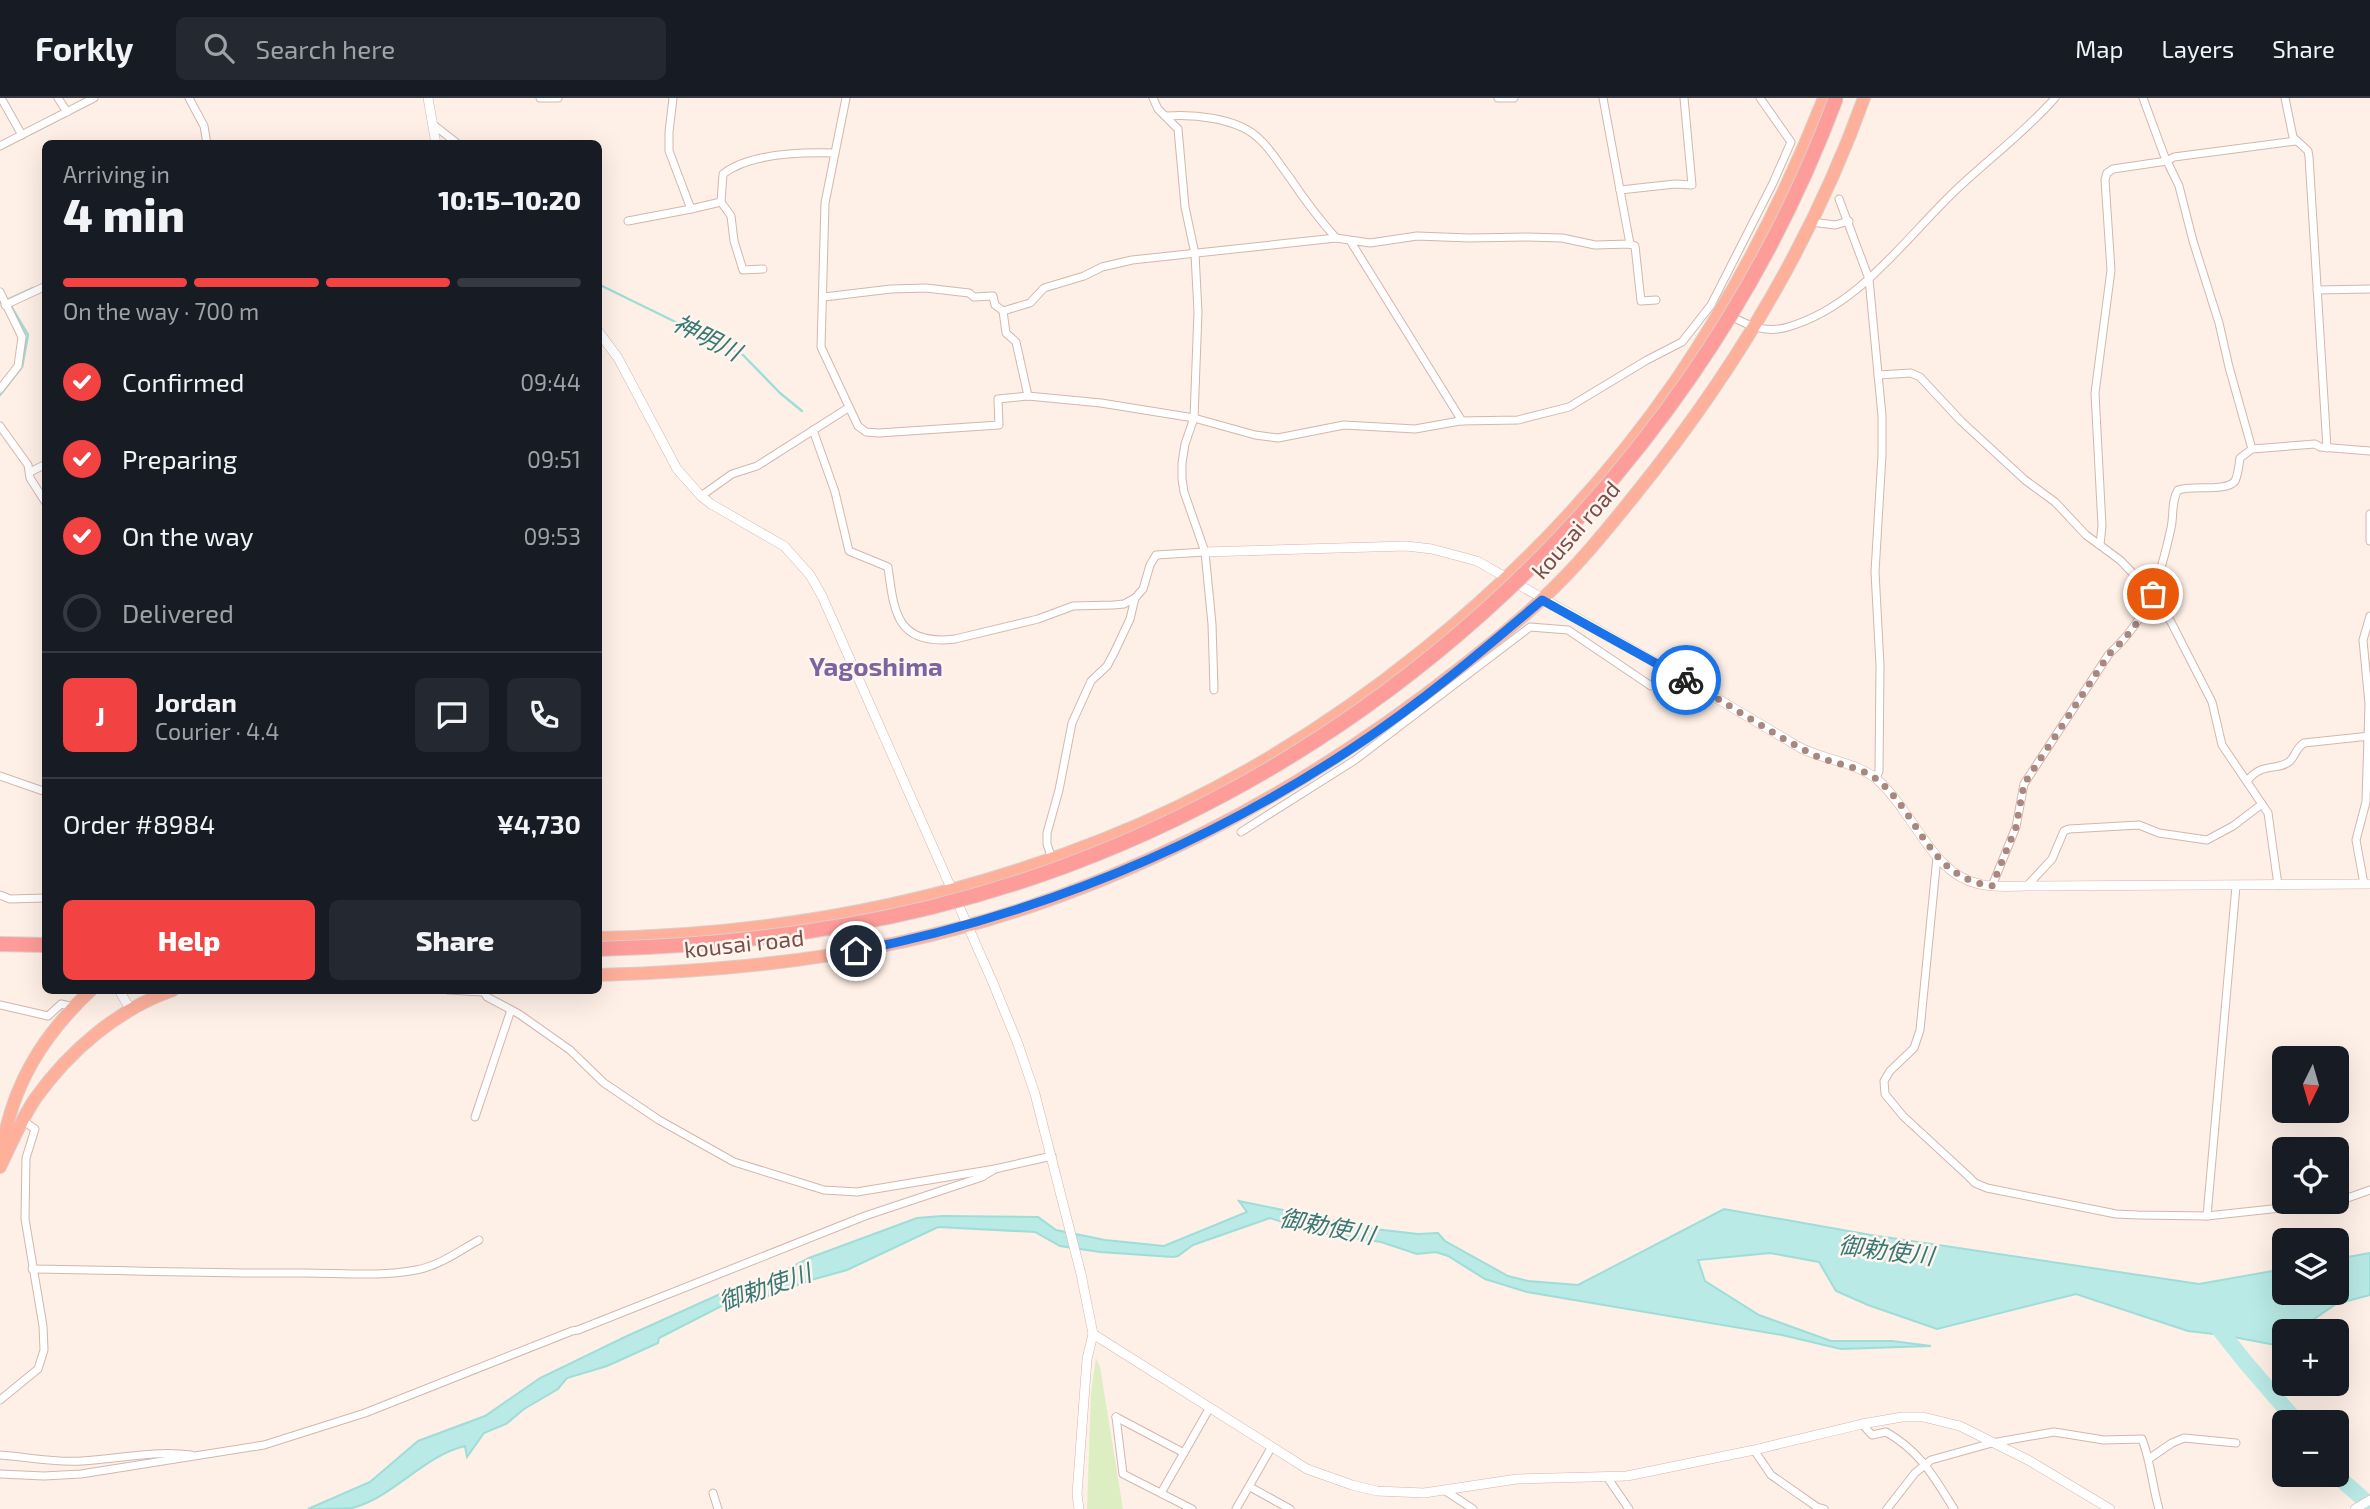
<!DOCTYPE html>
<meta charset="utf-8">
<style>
body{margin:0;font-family:"Exo 2","Noto Sans JP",sans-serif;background:#242831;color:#f1f3f6;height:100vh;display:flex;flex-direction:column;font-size:26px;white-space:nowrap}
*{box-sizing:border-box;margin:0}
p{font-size:23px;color:#9ea1a6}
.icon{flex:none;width:38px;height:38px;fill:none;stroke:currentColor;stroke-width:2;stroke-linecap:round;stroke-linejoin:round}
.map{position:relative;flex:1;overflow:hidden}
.details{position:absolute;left:42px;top:42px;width:560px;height:854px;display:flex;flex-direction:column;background:#171b24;border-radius:10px;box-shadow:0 7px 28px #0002}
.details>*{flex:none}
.needle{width:46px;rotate:185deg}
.tools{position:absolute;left:2272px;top:948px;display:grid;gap:14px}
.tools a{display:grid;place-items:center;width:77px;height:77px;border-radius:10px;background:#171b24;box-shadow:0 7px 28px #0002;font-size:35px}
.pin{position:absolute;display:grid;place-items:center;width:60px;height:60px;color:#fff;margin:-30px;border:4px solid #fff;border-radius:50%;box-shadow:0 2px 7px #0007}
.courier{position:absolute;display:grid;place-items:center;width:70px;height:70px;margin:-35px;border:5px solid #1a73e8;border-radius:50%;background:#fff;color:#222;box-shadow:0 2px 9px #0007}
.head em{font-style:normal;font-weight:800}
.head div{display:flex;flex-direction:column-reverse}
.head{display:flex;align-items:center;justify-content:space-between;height:119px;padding:0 21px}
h1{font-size:46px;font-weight:800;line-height:52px}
.bar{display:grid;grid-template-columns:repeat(4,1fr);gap:10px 7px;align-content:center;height:84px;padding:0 21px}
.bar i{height:9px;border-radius:5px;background:#363941}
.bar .current{background:#f24242}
.bar p{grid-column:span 4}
.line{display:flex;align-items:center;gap:18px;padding:0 21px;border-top:2px solid #363941}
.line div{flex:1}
.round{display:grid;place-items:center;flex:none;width:74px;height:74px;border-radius:10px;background:#242831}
ol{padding:0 21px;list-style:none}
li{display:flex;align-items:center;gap:21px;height:77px}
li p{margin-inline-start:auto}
li .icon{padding:7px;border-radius:50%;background:#f24242;color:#fff;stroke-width:4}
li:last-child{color:#9ea1a6}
li i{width:38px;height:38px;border:4px solid #363941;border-radius:50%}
.button{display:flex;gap:14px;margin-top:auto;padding:14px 21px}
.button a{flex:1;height:80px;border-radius:10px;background:#f24242;color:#fff;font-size:28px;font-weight:800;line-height:80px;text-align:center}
.button a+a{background:#242831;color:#f1f3f6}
header{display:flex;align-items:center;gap:42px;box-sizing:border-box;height:98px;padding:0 35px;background:#171b24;border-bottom:2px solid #363941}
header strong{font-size:33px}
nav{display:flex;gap:38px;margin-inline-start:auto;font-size:24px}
.search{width:490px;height:63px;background:#242831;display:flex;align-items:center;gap:18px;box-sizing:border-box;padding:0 24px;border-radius:10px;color:#9ea1a6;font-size:26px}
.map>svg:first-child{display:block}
.green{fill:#deeec3}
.water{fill:#b9eae6;stroke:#9eddd8;stroke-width:2}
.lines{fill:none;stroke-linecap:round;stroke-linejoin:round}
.stream{stroke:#9eddd8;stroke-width:2.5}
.river{stroke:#b9eae6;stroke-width:16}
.minor-casing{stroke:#d4b6ae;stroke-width:9}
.tertiary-casing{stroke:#d4b6ae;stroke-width:10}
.trunk-casing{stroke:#dacecc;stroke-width:14}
.motorway-casing{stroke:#dacecc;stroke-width:16}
.minor{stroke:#fff;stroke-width:7}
.tertiary{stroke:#fff;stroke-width:9}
.trunk{stroke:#feb09b;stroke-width:12}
.motorway{stroke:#fd9c99;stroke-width:14}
.motorway-bridge-casing{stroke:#dacecc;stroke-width:16;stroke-linecap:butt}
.motorway-bridge{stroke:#fd9c99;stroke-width:14}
.done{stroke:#a8877f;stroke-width:7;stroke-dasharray:0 12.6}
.route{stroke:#1a73e8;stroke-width:9}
.labels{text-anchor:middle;stroke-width:5;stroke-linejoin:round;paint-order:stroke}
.street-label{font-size:23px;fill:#7a4f48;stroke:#fff5ef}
.water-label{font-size:24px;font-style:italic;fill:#387976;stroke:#fff5ef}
.quarter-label{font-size:26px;font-weight:bold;fill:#7d649e;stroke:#fff5ef}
</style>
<header>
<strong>Forkly</strong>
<div class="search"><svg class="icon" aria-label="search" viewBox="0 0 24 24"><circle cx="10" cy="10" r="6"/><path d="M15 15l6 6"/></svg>Search here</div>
<nav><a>Map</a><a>Layers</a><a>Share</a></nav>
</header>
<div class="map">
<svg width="2370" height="1411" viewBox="0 0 2370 1411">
<rect width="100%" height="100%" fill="#fef0e6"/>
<polygon class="green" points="1096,1260 1100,1269 1123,1411 1087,1411 1091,1295"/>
<path class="water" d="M1239 1103 1375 1131 1418 1136 1438 1135 1445 1143 1508 1178 1528 1183 1578 1187 1724 1111 1871 1137 2199 1186 2284 1171V1195H2336V1161L2370 1155V1197L2336 1206 2295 1234H2284V1242L2275 1247 2223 1237 2188 1233 2076 1196 1937 1231 1868 1207 1836 1193 1819 1164 1770 1155 1698 1162 1705 1183 1759 1217 1831 1243H1892L1931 1248 1841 1251 1782 1237 1527 1194 1485 1181 1448 1158 1436 1154 1417 1156 1381 1144 1312 1134 1270 1120 1193 1147 1178 1158 1173 1159 1100 1154 1060 1148 1035 1134 938 1129 847 1172 811 1182 757 1202 737 1200 659 1240 658 1245 607 1268 567 1280 558 1291 524 1311 506 1326 484 1335 467 1359 465 1348C423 1358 394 1399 352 1410 339 1411 322 1411 308 1411L370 1384 418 1343 485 1318 540 1280 627 1238 738 1188 759 1186 809 1160 917 1120 942 1118 1038 1119 1056 1132 1105 1142 1164 1148 1247 1114Z"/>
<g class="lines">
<g class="stream">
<polyline points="598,186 743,257 780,295 802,313"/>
<polyline points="0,205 33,190"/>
<polyline points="0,297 22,269 28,237 11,208"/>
</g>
<g class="river">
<polyline points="2211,1221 2246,1265 2298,1325"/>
<polyline points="2336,1377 2370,1407"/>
</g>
<defs>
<g id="minor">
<polyline points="1,0 22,37"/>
<polyline points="58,0 67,14"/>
<polyline points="189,0 204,28 207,46"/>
<polyline points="540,0 558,0"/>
<path d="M673 0 669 34V53L691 111 721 104 723 76C750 55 800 54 834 55"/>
<polyline points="846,0 825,105 821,249 858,328 866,334 879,335 999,327 998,301 1028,298 1101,305 1194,320 1255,337 1278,340 1344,327 1415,331 1460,323 1518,322 1569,309 1647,262 1682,244 1711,207 1773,85 1791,44 1760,0"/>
<polyline points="1153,0 1158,11 1178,31 1185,109 1195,156 1198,214 1194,320 1185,346 1182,365 1182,381 1184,394 1205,454 1212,526 1214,592"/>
<polyline points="1498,0 1514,0"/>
<polyline points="1603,0 1630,146"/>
<polyline points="2143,0 2164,57 2179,88 2193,143 2219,225 2229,269 2252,351"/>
<polyline points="2285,0 2293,39 2308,53 2309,59 2327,350"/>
<path d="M1167 18C1193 16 1235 20 1256 38 1270 49 1279 66 1290 80 1304 101 1319 121 1336 140"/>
<polyline points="435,28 458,46"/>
<polyline points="0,48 94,0"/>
<polyline points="1620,92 1675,86 1692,87 1684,0"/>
<polyline points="1839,101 1869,181 1882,318 1882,357 1875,474 1880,567 1879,673 1876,680"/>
<polyline points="721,104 731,118 734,143 743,172 763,171"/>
<polyline points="628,123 691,111"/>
<polyline points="1812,124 1835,127 1849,123"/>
<polyline points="1351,144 1462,323"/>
<polyline points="2317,192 2370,191"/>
<polyline points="0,194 22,239 18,268 0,291"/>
<polyline points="824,199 891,191 926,190 969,195 974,199 993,198 995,207 1003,213 1006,235 1016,244 1028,298"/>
<polyline points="5,207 46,188"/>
<polyline points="1003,213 1030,205 1044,190 1084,178 1102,169 1132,162 1336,140 1370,145 1417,138 1469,140 1527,139 1562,140 1595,147 1630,146 1635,148 1641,203 1656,202"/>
<path d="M1727 216C1747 227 1764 236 1788 229 1860 208 1905 140 1957 91 1989 61 2026 33 2055 0"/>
<polyline points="1878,277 1911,275 1920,279 1961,323 2025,382 2055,404 2086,437 2120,462 2153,496 2171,524 2212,604 2222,647 2268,715 2278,787"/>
<polyline points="0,328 28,367 30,380 46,405"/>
<path d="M813 332 835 394 849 453 888 469C894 515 897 548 955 541L1038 521 1073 508 1113 507 1124 506 1135 500"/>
<polyline points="30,374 46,366"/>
<polyline points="701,398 732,376 757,368 848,310"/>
<polyline points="2370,416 2370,443"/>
<polyline points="2100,447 2102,428 2095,295 2111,172 2105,82 2107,75 2113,71 2167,63 2174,59 2296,43"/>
<polyline points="0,678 46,694"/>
<path d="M2247 683C2263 663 2277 674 2290 663 2296 657 2296 650 2304 645L2370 638"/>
<polyline points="1241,734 1355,662 1530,529 1568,532 1651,588 1682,580"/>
<polyline points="1937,759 1920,932 1914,950 1890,973 1884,983 1885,996 1903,1018 1967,1077 1975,1085 1987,1090 2116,1116 2138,1117 2207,1118 2336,1104"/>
<polyline points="1052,761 1047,746 1047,735 1059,692 1072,625 1091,583 1107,568 1114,555 1130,521 1135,500 1143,491 1150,467 1156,457 1205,454"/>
<polyline points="2364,786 2356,742 2366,704 2369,606 2363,542 2370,518"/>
<path d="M1992 788 2016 729 2024 686 2109 556C2149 520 2160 480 2171 430 2174 417 2171 403 2178 392 2192 387 2227 394 2235 383 2238 377 2239 367 2240 360L2252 351 2315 346 2320 349 2370 353"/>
<polyline points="2027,788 2052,761 2064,733 2069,731 2139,727 2159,735 2207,742 2233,728 2262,706"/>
<polyline points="0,797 10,801 46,800"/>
<polyline points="448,892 483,894"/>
<polyline points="483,892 487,899 519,916 570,952 604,985 659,1022 734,1064 824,1092 857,1094 995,1071 1052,1058"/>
<polyline points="0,907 48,918 61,906 74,909"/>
<polyline points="475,1019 511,912"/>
<polyline points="2336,1104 2370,1092"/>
<polyline points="2207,1118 2236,788"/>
<path d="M32 1171C123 1172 214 1176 304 1175 341 1175 380 1179 416 1172 439 1168 459 1153 479 1142"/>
<polyline points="0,1302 38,1271 44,1252 43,1228 25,1121 26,1060 35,1031 22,1022"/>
<polyline points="1116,1319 1123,1376 1192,1411"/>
<polyline points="1116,1319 1184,1355"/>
<path d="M1862 1326 1872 1337 1886 1334C1920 1353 1934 1379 1954 1411"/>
<polyline points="1754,1352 1771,1377 1817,1409 1824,1411"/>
<path d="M0 1357C27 1359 55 1365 82 1363 118 1361 154 1352 191 1357"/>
<polyline points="2150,1360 2172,1345 2184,1340 2236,1345"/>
<polyline points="0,1376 44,1378 81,1376 264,1347 365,1315 572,1233 578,1232 865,1118 982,1079 995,1071"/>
<polyline points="1607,1379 1629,1411"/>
<polyline points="1250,1389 1290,1411"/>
<polyline points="1444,1392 1473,1411"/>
<polyline points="713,1395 718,1411"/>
<polyline points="1161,1395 1209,1311"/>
<polyline points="1236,1411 1271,1350"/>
<path d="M1887 1411 1915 1375 1931 1362 1992 1345 2054 1334 2104 1342 2142 1341C2151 1364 2152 1387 2159 1411"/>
</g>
<g id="tertiary">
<polyline points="428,0 436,46"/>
<polyline points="598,233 618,260 677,371 701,398 711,406 784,448 810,477 822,498 993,885 1018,946 1035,996 1081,1176 1093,1236 1087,1261 1077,1396 1079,1411"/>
<path d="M1205 454 1406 448 1432 451 1477 463 1669 572 1799 649C1823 662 1852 663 1874 679 1887 689 1897 703 1906 716 1926 743 1943 778 1979 786 1994 790 2012 788 2027 788L2370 786"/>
<polyline points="119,892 130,911"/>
<polyline points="1093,1236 1307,1371 1352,1387 1377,1393 1424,1395 1517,1381 1627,1378 1754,1352 1862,1326 1902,1319 1923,1319 1960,1328 2030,1363 2110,1411"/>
<polyline points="2355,1411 2370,1402"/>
</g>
<g id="trunk">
<path d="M598 840C772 837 941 806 1102 742 1326 654 1541 479 1677 281 1736 194 1785 99 1824 0"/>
<path d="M598 877C700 874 801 866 901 844 1106 800 1295 700 1459 571 1487 549 1515 527 1541 502 1575 471 1605 434 1634 398 1731 278 1812 145 1864 0"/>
<path d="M2 1054C11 988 43 937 91 892"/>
<path d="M0 1069C11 1046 21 1022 35 1001 69 953 118 911 173 892"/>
</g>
<polyline id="motorway" points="0,846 46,847"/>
</defs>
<use href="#minor" class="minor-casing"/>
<use href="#tertiary" class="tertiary-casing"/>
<use href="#trunk" class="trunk-casing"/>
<use href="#motorway" class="motorway-casing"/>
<use href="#minor" class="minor"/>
<use href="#tertiary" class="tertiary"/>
<use href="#trunk" class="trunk"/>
<use href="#motorway" class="motorway"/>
<defs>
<path id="motorway-bridge" d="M598 851C711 848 823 836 932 809 1342 708 1689 395 1836 0"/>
</defs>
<use href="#motorway-bridge" class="motorway-bridge-casing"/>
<use href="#motorway-bridge" class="motorway-bridge"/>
</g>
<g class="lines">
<path class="done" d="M1686 582C1727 605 1767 633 1810 655 1832 667 1858 666 1879 683 1921 719 1928 779 1992 788L2016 729 2024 686 2109 556C2127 540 2144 518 2153 496"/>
<path class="route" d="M856 853C1034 818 1203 749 1354 649 1421 605 1482 553 1542 502L1686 582"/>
</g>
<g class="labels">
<g class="street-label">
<text transform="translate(1576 432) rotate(-49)" y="8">kousai road</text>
<text transform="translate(744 846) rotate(-6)" y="8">kousai road</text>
</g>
<g class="water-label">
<text transform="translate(707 240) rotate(27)" y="8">神明川</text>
<text transform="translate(1327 1129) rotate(11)" y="8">御勅使川</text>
<text transform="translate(1886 1153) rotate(7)" y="8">御勅使川</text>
<text transform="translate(765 1190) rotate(-19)" y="8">御勅使川</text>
</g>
<g class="quarter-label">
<text x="876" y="578">Yagoshima</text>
</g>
</g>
</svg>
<div class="tools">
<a><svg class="needle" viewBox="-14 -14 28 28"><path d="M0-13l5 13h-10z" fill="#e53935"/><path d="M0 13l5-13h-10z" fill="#9ea1a6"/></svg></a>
<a><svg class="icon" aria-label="locate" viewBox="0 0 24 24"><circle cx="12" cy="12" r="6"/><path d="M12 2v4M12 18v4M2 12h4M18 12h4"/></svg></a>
<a><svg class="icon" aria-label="layers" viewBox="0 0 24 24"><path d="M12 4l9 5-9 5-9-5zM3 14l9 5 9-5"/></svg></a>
<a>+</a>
<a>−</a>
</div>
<div class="pin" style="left:2153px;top:496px;background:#ea580c"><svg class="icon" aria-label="bag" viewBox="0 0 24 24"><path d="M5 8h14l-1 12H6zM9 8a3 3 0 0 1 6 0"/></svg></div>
<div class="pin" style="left:856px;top:853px;background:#1f2937"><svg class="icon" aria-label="home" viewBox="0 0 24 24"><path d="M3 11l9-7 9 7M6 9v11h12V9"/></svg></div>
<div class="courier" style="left:1686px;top:582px"><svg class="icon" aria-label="bike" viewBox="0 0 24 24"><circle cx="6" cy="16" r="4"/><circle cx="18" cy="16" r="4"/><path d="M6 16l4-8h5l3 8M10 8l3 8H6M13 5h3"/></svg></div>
<section class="details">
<div class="head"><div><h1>4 min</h1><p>Arriving in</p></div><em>10:15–10:20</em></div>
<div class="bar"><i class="current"></i><i class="current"></i><i class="current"></i><i></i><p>On the way · 700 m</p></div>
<ol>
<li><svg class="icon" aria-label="check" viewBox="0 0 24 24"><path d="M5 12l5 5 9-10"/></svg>Confirmed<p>09:44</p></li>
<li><svg class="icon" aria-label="check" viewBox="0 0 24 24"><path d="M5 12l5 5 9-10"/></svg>Preparing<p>09:51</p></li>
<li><svg class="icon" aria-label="check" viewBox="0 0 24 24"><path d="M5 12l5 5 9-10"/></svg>On the way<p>09:53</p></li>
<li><i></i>Delivered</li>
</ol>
<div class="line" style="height:126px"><b class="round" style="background:#f24242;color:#fff">J</b><div><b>Jordan</b><p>Courier · 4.4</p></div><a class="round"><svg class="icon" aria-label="chat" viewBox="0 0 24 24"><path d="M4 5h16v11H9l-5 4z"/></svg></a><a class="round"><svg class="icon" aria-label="phone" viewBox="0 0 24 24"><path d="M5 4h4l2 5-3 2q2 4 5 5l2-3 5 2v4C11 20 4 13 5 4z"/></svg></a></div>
<div class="line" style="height:91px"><div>Order #8984</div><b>¥4,730</b></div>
<div class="button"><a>Help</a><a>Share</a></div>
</section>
</div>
